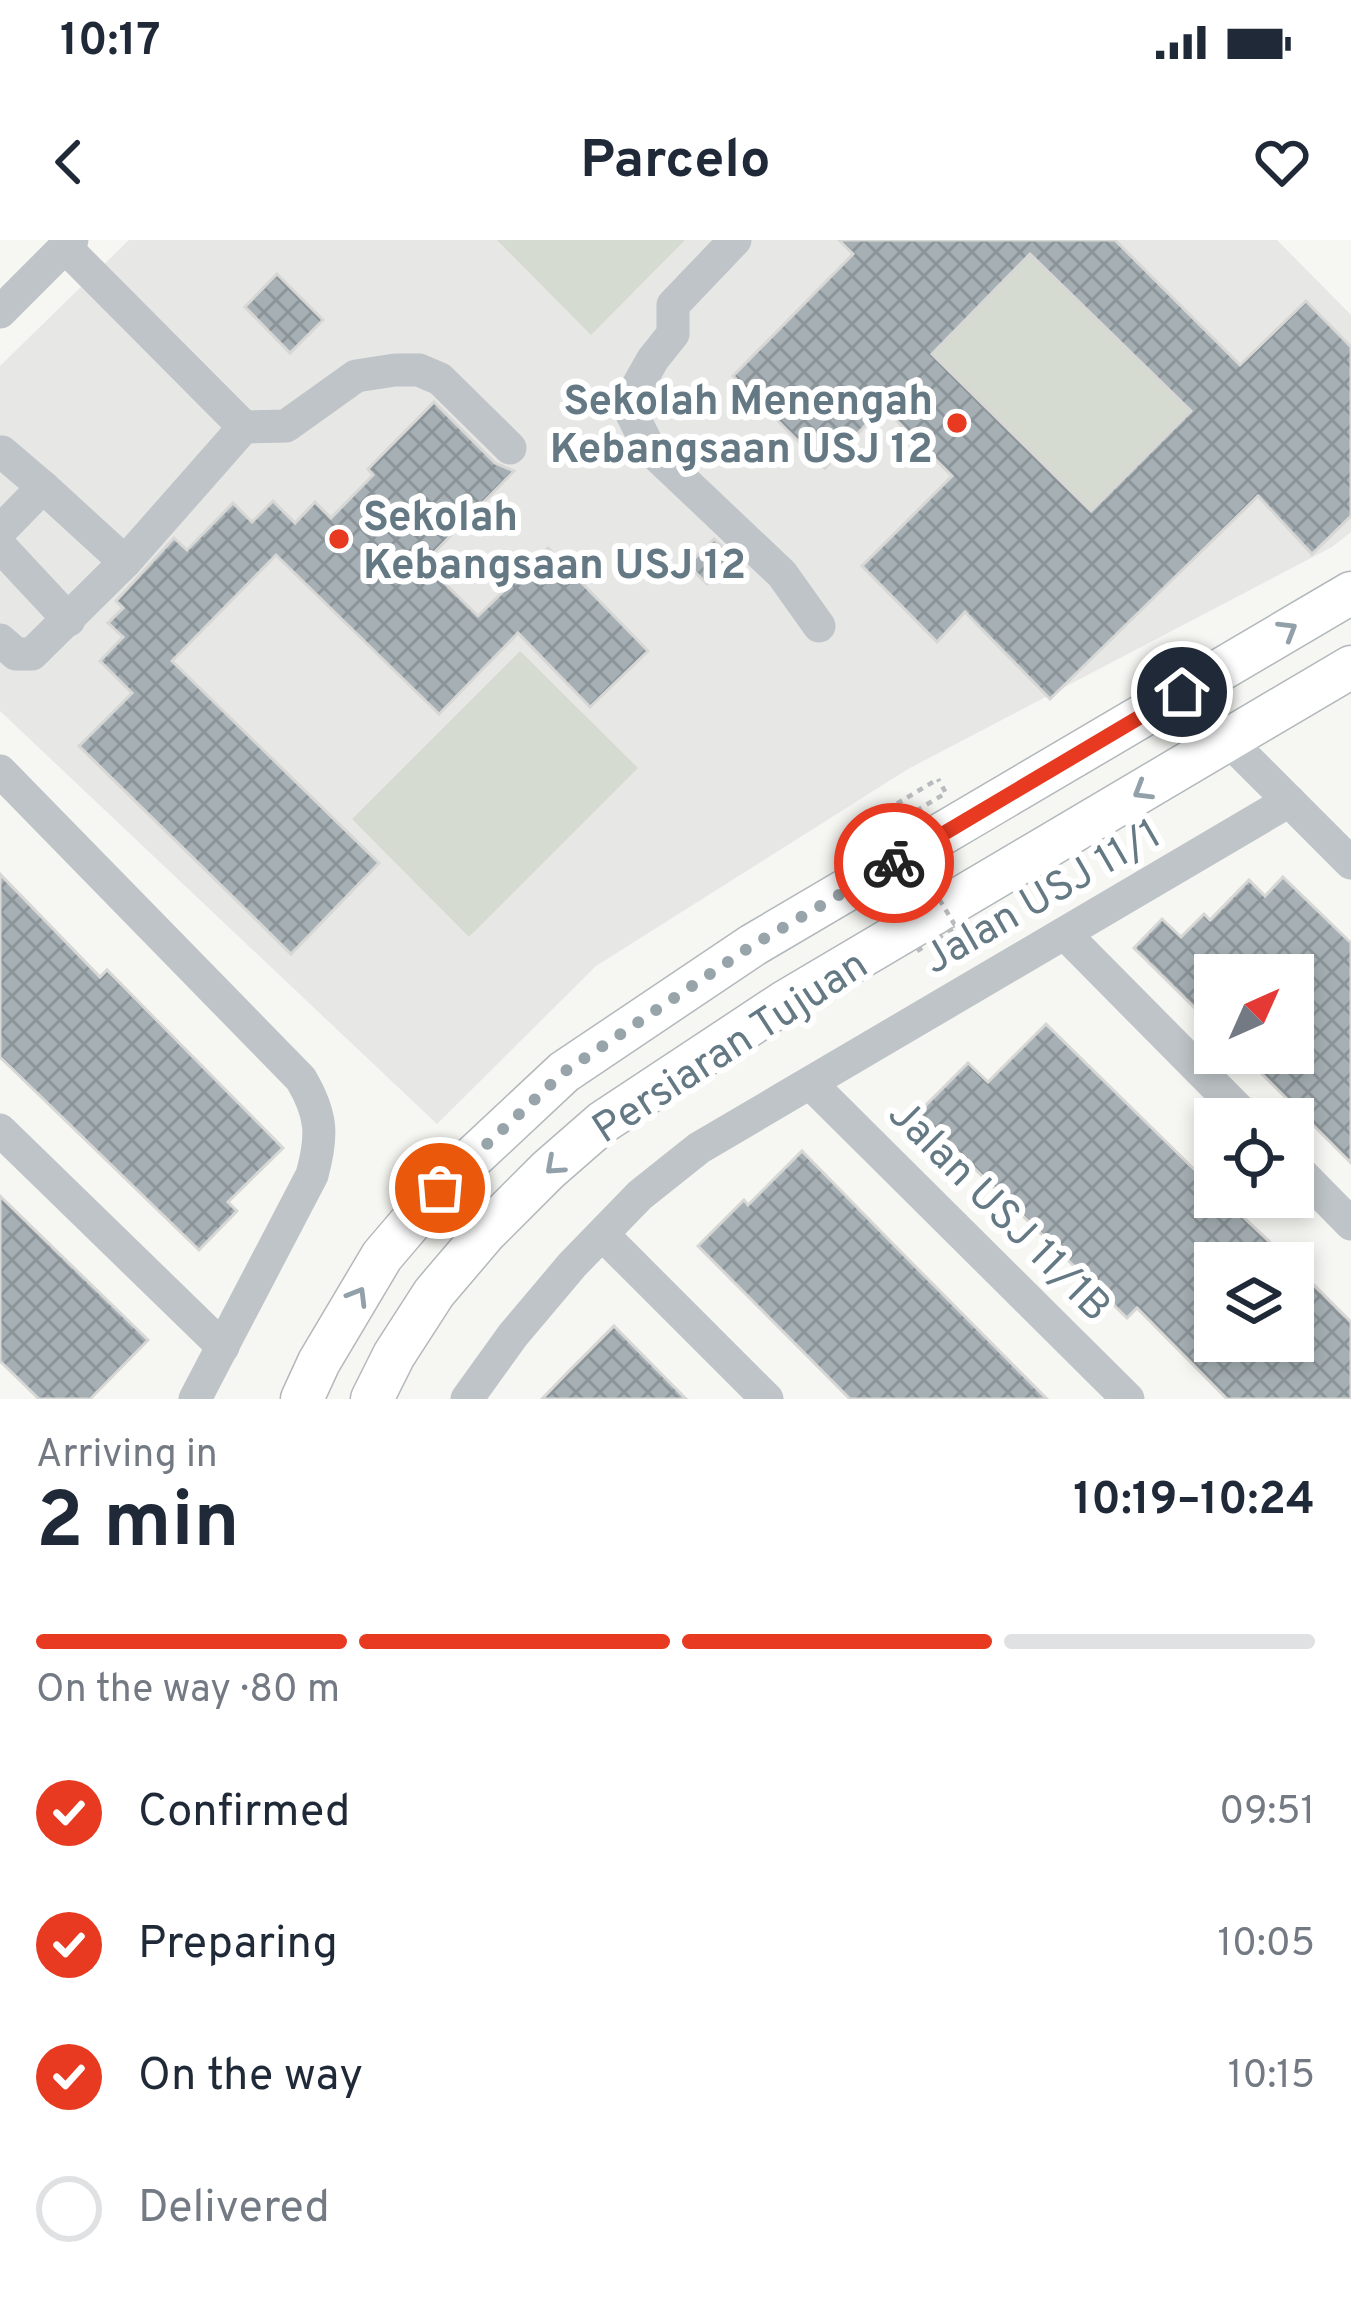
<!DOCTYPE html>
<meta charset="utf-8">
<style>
body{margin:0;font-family:Overpass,sans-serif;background:#f6f6f7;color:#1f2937;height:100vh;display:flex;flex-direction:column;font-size:45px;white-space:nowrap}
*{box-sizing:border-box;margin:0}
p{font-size:39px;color:#747a83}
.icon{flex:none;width:66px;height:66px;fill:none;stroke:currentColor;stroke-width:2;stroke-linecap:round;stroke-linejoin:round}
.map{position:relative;height:1159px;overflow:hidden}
.sheet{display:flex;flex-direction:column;background:#fff;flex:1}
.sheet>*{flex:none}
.needle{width:78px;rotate:45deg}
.tools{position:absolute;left:1194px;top:714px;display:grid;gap:24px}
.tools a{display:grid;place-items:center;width:120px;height:120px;border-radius:0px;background:#fff;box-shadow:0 6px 18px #0003;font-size:60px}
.pin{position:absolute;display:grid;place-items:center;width:102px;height:102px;color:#fff;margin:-51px;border:6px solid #fff;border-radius:50%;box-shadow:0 3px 12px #0007}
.courier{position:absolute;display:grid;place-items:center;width:120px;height:120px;margin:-60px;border:9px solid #e73a21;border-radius:50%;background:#fff;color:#222;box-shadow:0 3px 15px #0007}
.headline em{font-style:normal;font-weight:700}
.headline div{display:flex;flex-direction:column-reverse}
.headline{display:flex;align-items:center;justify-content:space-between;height:204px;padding:0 36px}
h1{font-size:78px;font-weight:700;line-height:90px}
.bar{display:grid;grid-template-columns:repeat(4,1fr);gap:18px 12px;align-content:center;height:144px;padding:0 36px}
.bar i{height:15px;border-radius:9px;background:#e0e1e3}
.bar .current{background:#e73a21}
.bar p{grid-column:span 4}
ol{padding:0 36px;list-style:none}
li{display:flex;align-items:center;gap:36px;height:132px}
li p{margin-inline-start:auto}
li .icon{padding:12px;border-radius:50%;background:#e73a21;color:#fff;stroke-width:4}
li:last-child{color:#747a83}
li i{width:66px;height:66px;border:6px solid #e0e1e3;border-radius:50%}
.status{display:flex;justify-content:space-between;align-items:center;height:84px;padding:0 60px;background:#fff;direction:ltr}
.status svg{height:33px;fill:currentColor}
header{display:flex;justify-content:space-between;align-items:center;height:156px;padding:0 36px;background:#fff;font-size:54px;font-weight:700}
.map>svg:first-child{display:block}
.built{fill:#e7e7e6}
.green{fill:#d6dbd1}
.building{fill:url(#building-cross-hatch);stroke:#d7d7d5;stroke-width:3;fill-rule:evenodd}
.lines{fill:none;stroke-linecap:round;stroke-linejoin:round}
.major-casing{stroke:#b2b8bb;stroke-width:45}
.path{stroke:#b8bcbe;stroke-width:4.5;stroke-dasharray:6 6;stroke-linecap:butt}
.minor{stroke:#bec4c7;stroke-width:33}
.major{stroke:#fff;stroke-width:42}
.path-bridge{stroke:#b8bcbe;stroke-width:4.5;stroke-dasharray:6 6;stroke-linecap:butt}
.oneway{stroke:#92a1a9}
.done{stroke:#97a5aa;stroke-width:12;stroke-dasharray:0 21.6}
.route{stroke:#e73a21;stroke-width:15}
.poi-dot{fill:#e73a21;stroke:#fff;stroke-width:4.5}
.labels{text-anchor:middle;stroke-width:12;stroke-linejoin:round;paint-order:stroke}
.poi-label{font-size:42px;font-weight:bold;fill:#647984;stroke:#fff;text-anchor:end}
.street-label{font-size:42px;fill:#647984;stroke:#fff}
</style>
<div class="status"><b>10:17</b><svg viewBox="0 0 49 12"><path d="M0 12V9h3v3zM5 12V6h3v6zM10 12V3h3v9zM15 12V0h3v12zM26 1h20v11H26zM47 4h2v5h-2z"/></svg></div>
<header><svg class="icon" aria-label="back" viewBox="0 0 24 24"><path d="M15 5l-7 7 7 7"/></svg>Parcelo<svg class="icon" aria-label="heart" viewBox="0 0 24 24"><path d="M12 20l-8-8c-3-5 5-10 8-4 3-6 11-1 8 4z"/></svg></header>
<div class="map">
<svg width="1351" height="1159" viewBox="0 0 1351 1159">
<defs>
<pattern id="building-cross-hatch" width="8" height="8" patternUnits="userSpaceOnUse" patternTransform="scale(3)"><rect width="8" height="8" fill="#a6b0b4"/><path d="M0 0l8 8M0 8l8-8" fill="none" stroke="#8b9498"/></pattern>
</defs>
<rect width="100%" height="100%" fill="#f6f6f2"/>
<polygon class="built" points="129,0 1277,0 1351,75 1351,292 1332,307 908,529 596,726 437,884 0,471 0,126"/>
<g class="green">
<polygon points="497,0 685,0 591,95"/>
<polygon points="1030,14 1191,171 1091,271 932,114"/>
<polygon points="520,411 638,528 469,697 352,579"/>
</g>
<g class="building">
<path d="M839 0H1115L1240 125 1306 61 1351 107V276L1312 314 1258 256 1050 459 965 372 937 402 862 326 952 236 883 167 825 228 733 136 853 14ZM1030 14 1191 171 1091 271 932 114Z"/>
<polygon points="277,34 323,80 290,113 245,67"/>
<polygon points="434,162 495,223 514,231 424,323 478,376 548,308 648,411 590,467 518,393 439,474 276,315 172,421 379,623 291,714 79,506 132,453 100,421 123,397 108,383 123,368 116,361 174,298 187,310 233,263 252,282 273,261 295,283 315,262 331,278 373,235 368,229"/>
<polygon points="714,299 734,317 707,344 688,325"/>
<polygon points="0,634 100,737 107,730 283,908 228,962 237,971 199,1010 0,817"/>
<polygon points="1283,637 1351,703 1351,923 1241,813 1293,813 1293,735 1215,735 1215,788 1134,708 1162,679 1181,697 1204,674 1210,680 1249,640 1265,656"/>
<polygon points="1046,784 1215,950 1215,957 1222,957 1292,1023 1215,1023 1215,1101 1293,1101 1293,1024 1351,1082 1351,1159 1227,1159 1137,1068 1127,1078 918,873 968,823 988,842"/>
<polygon points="802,911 894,1005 1047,1159 850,1159 698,1006 744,960 748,965"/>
<polygon points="0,956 148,1100 90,1159 39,1159 0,1121"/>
<polygon points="614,1086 686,1159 542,1159 567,1133"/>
</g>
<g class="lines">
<defs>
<g id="major">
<polyline points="302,1159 319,1122 382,1016 440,948 564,832 753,705 1351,353"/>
<polyline points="372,1159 394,1115 434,1053 485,993 548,930 603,882 786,761 1351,427"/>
</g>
</defs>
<use href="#major" class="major-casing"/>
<polyline class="path" points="885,587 878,575 938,539"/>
<g class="minor">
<polyline points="735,0 673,65 673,94 653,119 636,149 632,174 649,208 782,334 819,386"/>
<polyline points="65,7 244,187"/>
<polyline points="0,72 72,0"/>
<polyline points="0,214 2,212 43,247"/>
<polyline points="0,291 43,247 125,322"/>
<polyline points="0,306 69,380"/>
<polyline points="0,400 16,414 32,414 125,322 244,187 286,186 356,136 395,130 419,130 440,139 510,208"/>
<polyline points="1228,500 1351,623"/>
<path d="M0 531 301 839C322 875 323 895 312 935L195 1159"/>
<polyline points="1065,694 1248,879"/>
<polyline points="810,843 1128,1159"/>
<polyline points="0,890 223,1107"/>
<polyline points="1293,925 1351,984"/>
<polyline points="603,995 767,1159"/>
<polyline points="467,1159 513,1095 572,1025 640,955 699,908 1289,561"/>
</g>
<use href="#major" class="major"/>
<polyline class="path-bridge" points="917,711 956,687 894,584 946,553 938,539"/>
</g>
<defs><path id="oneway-chevron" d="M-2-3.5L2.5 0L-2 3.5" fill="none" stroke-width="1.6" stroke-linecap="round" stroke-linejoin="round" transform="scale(3)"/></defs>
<g class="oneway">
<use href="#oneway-chevron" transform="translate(1288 390) rotate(-31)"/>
<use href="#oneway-chevron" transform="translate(1142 551) rotate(149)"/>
<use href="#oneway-chevron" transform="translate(554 926) rotate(138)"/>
<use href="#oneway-chevron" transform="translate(358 1056) rotate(-59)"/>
</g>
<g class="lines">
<polyline class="done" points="440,948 564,832 753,705 894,623"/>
<polyline class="route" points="894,623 1182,452"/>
</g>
<g class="poi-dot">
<circle cx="957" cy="183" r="12"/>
<circle cx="339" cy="299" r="12"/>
</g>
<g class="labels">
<g class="poi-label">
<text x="933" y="174">Sekolah Menengah<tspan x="933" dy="48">Kebangsaan USJ 12</tspan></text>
<text x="363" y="290" text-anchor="start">Sekolah<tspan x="363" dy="48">Kebangsaan USJ 12</tspan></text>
</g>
<g class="street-label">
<text transform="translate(1041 655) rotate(-30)" y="15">Jalan USJ 11/1</text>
<text transform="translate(729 805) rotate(-33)" y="15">Persiaran Tujuan</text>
<text transform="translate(1001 969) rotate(45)" y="15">Jalan USJ 11/1B</text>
</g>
</g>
</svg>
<div class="tools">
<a><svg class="needle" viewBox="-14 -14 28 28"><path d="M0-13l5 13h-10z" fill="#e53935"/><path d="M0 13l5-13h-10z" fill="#747a83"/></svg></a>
<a><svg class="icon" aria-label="locate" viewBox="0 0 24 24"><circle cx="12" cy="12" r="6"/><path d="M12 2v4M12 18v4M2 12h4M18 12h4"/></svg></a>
<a><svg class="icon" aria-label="layers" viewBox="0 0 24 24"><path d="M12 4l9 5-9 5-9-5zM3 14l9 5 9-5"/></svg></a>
</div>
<div class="pin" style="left:440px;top:948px;background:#ea580c"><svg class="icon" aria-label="bag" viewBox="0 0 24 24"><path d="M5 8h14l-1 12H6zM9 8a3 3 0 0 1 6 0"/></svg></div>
<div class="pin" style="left:1182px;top:452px;background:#1f2937"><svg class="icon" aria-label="home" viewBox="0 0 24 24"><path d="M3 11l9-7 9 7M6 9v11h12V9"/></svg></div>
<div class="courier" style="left:894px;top:623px"><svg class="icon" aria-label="bike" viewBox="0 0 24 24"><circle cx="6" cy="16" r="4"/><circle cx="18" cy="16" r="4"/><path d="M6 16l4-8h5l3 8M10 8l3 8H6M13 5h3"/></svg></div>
</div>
<section class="sheet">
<div class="headline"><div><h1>2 min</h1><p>Arriving in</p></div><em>10:19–10:24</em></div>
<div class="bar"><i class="current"></i><i class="current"></i><i class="current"></i><i></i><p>On the way · 80 m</p></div>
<ol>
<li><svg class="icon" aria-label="check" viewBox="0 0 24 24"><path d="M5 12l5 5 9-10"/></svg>Confirmed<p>09:51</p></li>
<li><svg class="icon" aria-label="check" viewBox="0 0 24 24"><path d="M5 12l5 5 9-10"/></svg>Preparing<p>10:05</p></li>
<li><svg class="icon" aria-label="check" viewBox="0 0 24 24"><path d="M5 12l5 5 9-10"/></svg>On the way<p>10:15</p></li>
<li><i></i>Delivered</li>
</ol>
</section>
